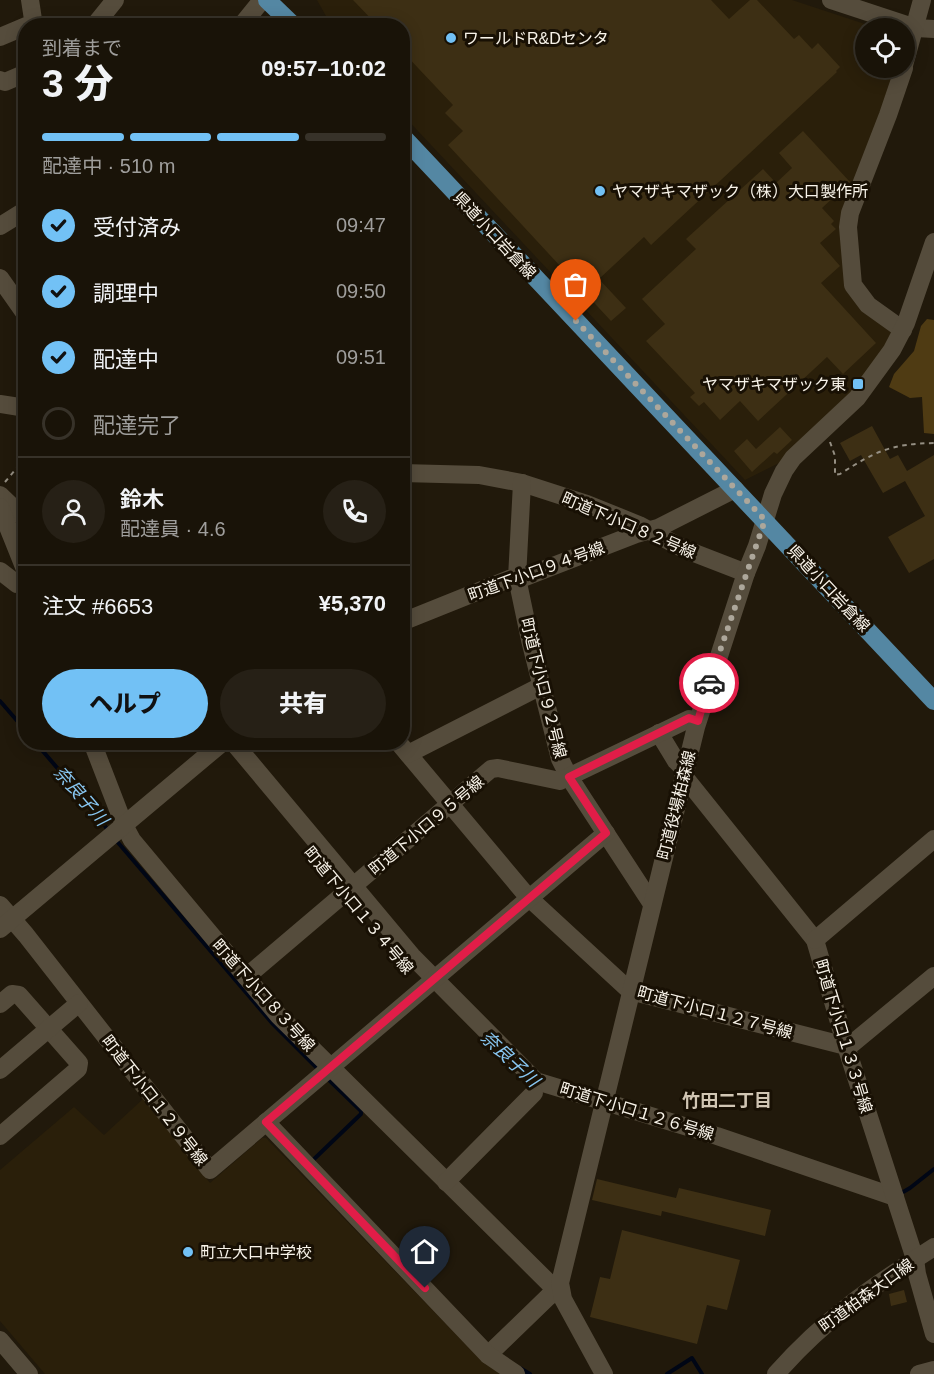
<!DOCTYPE html>
<html lang="ja">
<meta charset="utf-8">
<style>
body{margin:0;font-family:Arial,"Noto Sans JP",sans-serif;background:#262016;color:#f1f3f6;height:100vh;display:flex;flex-direction:column;font-size:22px;white-space:nowrap}
*{box-sizing:border-box;margin:0}
p{font-size:20px;color:#9f9e9c}
.icon{flex:none;width:33px;height:33px;fill:none;stroke:currentColor;stroke-width:2;stroke-linecap:round;stroke-linejoin:round}
.map{position:relative;flex:1;overflow:hidden}
.side{position:absolute;left:18px;top:18px;width:392px;height:732px;display:flex;flex-direction:column;background:#191308;border-radius:24px;box-shadow:0 3px 15px #0003,0 0 0 2px #373229}
.side>*{flex:none}
.tools{position:absolute;left:855px;top:18px;display:grid;gap:12px}
.tools a{display:grid;place-items:center;width:60px;height:60px;border-radius:50%;background:#191308;box-shadow:0 3px 15px #0003,0 0 0 2px #373229;font-size:30px}
.pin{position:absolute;display:grid;place-items:center;width:51px;height:51px;color:#fff;margin:-62px -26px;border-radius:50% 50% 50% 0;rotate:-45deg;box-shadow:0 0 6px #0007}
.pin .icon{rotate:45deg}
.courier{position:absolute;display:grid;place-items:center;width:60px;height:60px;margin:-30px;border:4px solid #e11d48;border-radius:50%;background:#fff;color:#222;box-shadow:0 2px 8px #0007}
.headline em{font-style:normal;font-weight:800}
.headline div{display:flex;flex-direction:column-reverse}
.headline{display:flex;align-items:center;justify-content:space-between;height:102px;padding:0 24px}
h1{font-size:39px;font-weight:800;line-height:45px}
.bar{display:grid;grid-template-columns:repeat(4,1fr);gap:9px 6px;align-content:center;height:72px;padding:0 24px}
.bar i{height:8px;border-radius:4px;background:#373229}
.bar .on{background:#72c1f5}
.bar p{grid-column:span 4}
.line{display:flex;align-items:center;gap:15px;padding:0 24px;border-top:2px solid #373229}
.line div{flex:1}
.round{display:grid;place-items:center;flex:none;width:63px;height:63px;border-radius:32px;background:#262016}
ol{padding:0 24px;list-style:none}
li{display:flex;align-items:center;gap:18px;height:66px}
li p{margin-inline-start:auto}
li .icon{padding:6px;border-radius:50%;background:#72c1f5;color:#111;stroke-width:4}
li:last-child{color:#9f9e9c}
li i{width:33px;height:33px;border:3px solid #373229;border-radius:50%}
.primary-button{display:flex;gap:12px;margin-top:auto;padding:12px 24px}
.primary-button a{flex:1;height:69px;border-radius:36px;background:#72c1f5;color:#111;font-size:24px;font-weight:800;line-height:69px;text-align:center}
.primary-button a+a{background:#262016;color:#f1f3f6}
.map>svg:first-child{display:block}
.built{fill:#2a1f0a}
.green{fill:#4f3b13}
.lines{fill:none;stroke-linecap:round;stroke-linejoin:round}
.stream{stroke:#000615;stroke-width:4}
.building{fill:#3d2f14}
.path{stroke:#958f83;stroke-width:2;stroke-dasharray:4.5 4.5;stroke-linecap:butt}
.minor{stroke:#554c3c;stroke-width:18}
.major{stroke:#5487a3;stroke-width:18}
.done{stroke:#ada79b;stroke-width:6;stroke-dasharray:0 10.8}
.route{stroke:#e11d48;stroke-width:8}
.poi-dot{fill:#72c1f5;stroke:#181004;stroke-width:2}
.labels{text-anchor:middle;stroke-width:6;stroke-linejoin:round;paint-order:stroke}
.poi-label{font-size:16px;fill:#f8f3e9;stroke:#181004;text-anchor:start}
.street-label{font-size:16px;fill:#f8f3e9;stroke:#181004}
.water-label{font-size:18px;font-style:italic;fill:#88c6f1;stroke:#181004}
.neighbourhood-label{font-size:18px;font-weight:bold;fill:#d0c5b3;stroke:#181004}
</style>
<div class="map">
<svg width="934" height="1374" viewBox="0 0 934 1374">
<rect width="100%" height="100%" fill="#21190b"/>
<g class="built">
<polygon points="317,0 792,0 877,28 866,28 866,68 901,68 846,211 848,284 893,328 887,345 853,390 779,463 745,480 402,114 402,26 331,25"/>
<polygon points="143,1099 210,1183 262,1138 266,1138 479,1358 507,1374 45,1374 0,1321 0,1170 74,1107 104,1135"/>
</g>
<polygon class="green" points="927,319 934,320 934,434 924,433 922,397 910,398 889,387 894,374 914,351 921,326"/>
<g class="lines">
<g class="stream">
<polyline points="0,701 26,731"/>
<polyline points="35,742 101,819 108,831"/>
<polyline points="115,839 272,1023 320,1071"/>
<polyline points="314,1162 312,1161 361,1114 361,1111 328,1079"/>
<polyline points="898,1195 910,1188 934,1169"/>
<polyline points="520,1368 530,1374"/>
<polyline points="667,1374 692,1358 702,1374"/>
</g>
</g>
<g class="building">
<polygon points="353,0 711,0 729,19 750,0 757,0 794,39 799,35 812,49 818,43 840,67 836,71 837,72 651,245 644,237 599,279 626,308 611,321 448,145 463,131 445,113 453,105 402,51 402,26 378,26"/>
<polygon points="803,131 850,182 822,208 834,221 831,224 836,229 820,243 840,266 821,283 876,343 843,374 827,357 758,421 740,401 720,420 704,402 699,406 690,397 695,393 646,341 665,324 642,299 696,249 686,239 763,169 776,183 792,168 779,153"/>
<polygon points="872,426 890,459 898,455 907,471 934,455 934,559 909,573 888,537 925,516 905,481 883,493 861,455 850,461 840,443"/>
<polygon points="780,427 792,440 777,454 774,452 752,472 734,451 747,439 756,449"/>
<polygon points="597,1179 676,1198 679,1188 771,1210 765,1236 662,1211 661,1216 592,1200"/>
<polygon points="622,1230 740,1260 727,1310 707,1305 697,1344 590,1317 600,1277 610,1279"/>
<polygon points="904,1290 907,1302 891,1306 889,1294"/>
</g>
<g class="lines">
<g class="path">
<path d="M830 442 835 456V475L840 474C876 451 890 444 934 443"/>
<polyline points="5,482 26,457"/>
</g>
<g class="minor">
<polyline points="30,0 34,26"/>
<polyline points="831,0 916,28 934,29"/>
<polyline points="94,26 115,0"/>
<polyline points="241,26 262,0"/>
<polyline points="0,37 26,26"/>
<polyline points="904,65 922,0"/>
<polyline points="0,80 5,82 26,73"/>
<polyline points="0,226 26,210"/>
<polyline points="0,278 26,315"/>
<polyline points="903,330 868,305 853,285 848,227 850,213 888,115 904,68"/>
<polyline points="0,404 26,408"/>
<polyline points="402,473 479,475 522,483 587,504 639,525 684,549 746,573"/>
<polyline points="522,483 517,578 530,640 560,759 569,777 652,904"/>
<polyline points="0,495 26,520"/>
<polyline points="0,507 26,572"/>
<polyline points="0,571 17,584 26,583"/>
<polyline points="402,622 509,579 525,577 636,534 658,528 735,489"/>
<polyline points="659,733 676,761 685,770"/>
<polyline points="92,742 124,825 132,840 278,1015 550,1284 560,1288 548,1297 488,1355"/>
<polyline points="233,742 412,956 536,1081 717,1136 895,1197"/>
<polyline points="398,742 528,897 630,991 846,1046 853,1043 934,976"/>
<polyline points="408,754 541,686"/>
<polyline points="683,775 815,940 846,1046 915,1259 917,1274 934,1334"/>
<polyline points="0,905 26,935 210,1170 606,833"/>
<polyline points="0,929 223,742"/>
<polyline points="815,940 934,839"/>
<polyline points="246,977 491,769 498,768 560,781 689,719 697,721"/>
<polyline points="0,1004 12,994 19,995 79,1063 78,1069 0,1136"/>
<polyline points="0,1070 79,1003"/>
<polyline points="266,1122 488,1355 516,1374"/>
<polyline points="446,1182 534,1093"/>
<polyline points="0,1340 29,1374"/>
<polyline points="604,1374 563,1299 560,1283 696,727 746,573 757,546 773,494 784,471 793,458 857,398 892,350 906,323 934,242"/>
<path d="M776 1374C824 1319 873 1286 934 1247"/>
<polyline points="919,1374 934,1370"/>
</g>
<g class="major">
<polyline points="267,0 294,26"/>
<polyline points="402,136 934,701"/>
</g>
</g>
<g class="lines">
<polyline class="done" points="576,321 765,520 709,683"/>
<polyline class="route" points="425,1288 266,1122 606,833 569,777 689,718 698,721 709,683"/>
</g>
<g class="poi-dot">
<circle cx="451" cy="38" r="6"/>
<circle cx="600" cy="191" r="6"/>
<rect x="852" y="378" width="12" height="12" rx="3"/>
<circle cx="188" cy="1252" r="6"/>
</g>
<g class="labels">
<g class="poi-label">
<text x="463" y="44">ワールドR&amp;Dセンタ</text>
<text x="612" y="197">ヤマザキマザック（株）大口製作所</text>
<text x="846" y="390" text-anchor="end">ヤマザキマザック東</text>
<text x="200" y="1258">町立大口中学校</text>
</g>
<g class="street-label">
<text transform="translate(495 235) rotate(47)" y="6">県道小口岩倉線</text>
<text transform="translate(629 525) rotate(23)" y="6">町道下小口８２号線</text>
<text transform="translate(536 571) rotate(-20)" y="6">町道下小口９４号線</text>
<text transform="translate(829 588) rotate(47)" y="6">県道小口岩倉線</text>
<text transform="translate(544 688) rotate(76)" y="6">町道下小口９２号線</text>
<text transform="translate(676 805) rotate(-76)" y="6">町道役場柏森線</text>
<text transform="translate(426 825) rotate(-40)" y="6">町道下小口９５号線</text>
<text transform="translate(359 910) rotate(50)" y="6">町道下小口１３４号線</text>
<text transform="translate(264 995) rotate(48)" y="6">町道下小口８３号線</text>
<text transform="translate(715 1012) rotate(15)" y="6">町道下小口１２７号線</text>
<text transform="translate(844 1036) rotate(73)" y="6">町道下小口１３３号線</text>
<text transform="translate(155 1100) rotate(52)" y="6">町道下小口１２９号線</text>
<text transform="translate(637 1111) rotate(17)" y="6">町道下小口１２６号線</text>
<text transform="translate(866 1295) rotate(-36)" y="6">町道柏森大口線</text>
</g>
<g class="water-label">
<text transform="translate(81 796) rotate(49)" y="6">奈良子川</text>
<text transform="translate(510 1059) rotate(43)" y="6">奈良子川</text>
</g>
<g class="neighbourhood-label">
<text x="727" y="1107">竹田二丁目</text>
</g>
</g>
</svg>
<div class="tools">
<a><svg class="icon" aria-label="locate" viewBox="0 0 24 24"><circle cx="12" cy="12" r="6"/><path d="M12 2v4M12 18v4M2 12h4M18 12h4"/></svg></a>
</div>
<div class="pin" style="left:576px;top:321px;background:#ea580c"><svg class="icon" aria-label="bag" viewBox="0 0 24 24"><path d="M5 8h14l-1 12H6zM9 8a3 3 0 0 1 6 0"/></svg></div>
<div class="pin" style="left:425px;top:1288px;background:#1f2937"><svg class="icon" aria-label="home" viewBox="0 0 24 24"><path d="M3 11l9-7 9 7M6 9v11h12V9"/></svg></div>
<div class="courier" style="left:709px;top:683px"><svg class="icon" aria-label="car" viewBox="0 0 24 24"><path d="M5 17H2v-5l4-1 3-4h7l3 4 3 1v5h-3M9 17h6M6 11h13"/><circle cx="7" cy="17" r="2"/><circle cx="17" cy="17" r="2"/></svg></div>
<section class="side">
<div class="headline"><div><h1>3 分</h1><p>到着まで</p></div><em>09:57–10:02</em></div>
<div class="bar"><i class="on"></i><i class="on"></i><i class="on"></i><i></i><p>配達中 · 510 m</p></div>
<ol>
<li><svg class="icon" aria-label="check" viewBox="0 0 24 24"><path d="M5 12l5 5 9-10"/></svg>受付済み<p>09:47</p></li>
<li><svg class="icon" aria-label="check" viewBox="0 0 24 24"><path d="M5 12l5 5 9-10"/></svg>調理中<p>09:50</p></li>
<li><svg class="icon" aria-label="check" viewBox="0 0 24 24"><path d="M5 12l5 5 9-10"/></svg>配達中<p>09:51</p></li>
<li><i></i>配達完了</li>
</ol>
<div class="line" style="height:108px"><a class="round"><svg class="icon" aria-label="person" viewBox="0 0 24 24"><circle cx="12" cy="8" r="4"/><path d="M4 21q1-7 8-7t8 7"/></svg></a><div><b>鈴木</b><p>配達員 · 4.6</p></div><a class="round"><svg class="icon" aria-label="phone" viewBox="0 0 24 24"><path d="M5 4h4l2 5-3 2q2 4 5 5l2-3 5 2v4C11 20 4 13 5 4z"/></svg></a></div>
<div class="line" style="height:78px"><div>注文 #6653</div><b>¥5,370</b></div>
<div class="primary-button"><a>ヘルプ</a><a>共有</a></div>
</section>
</div>
